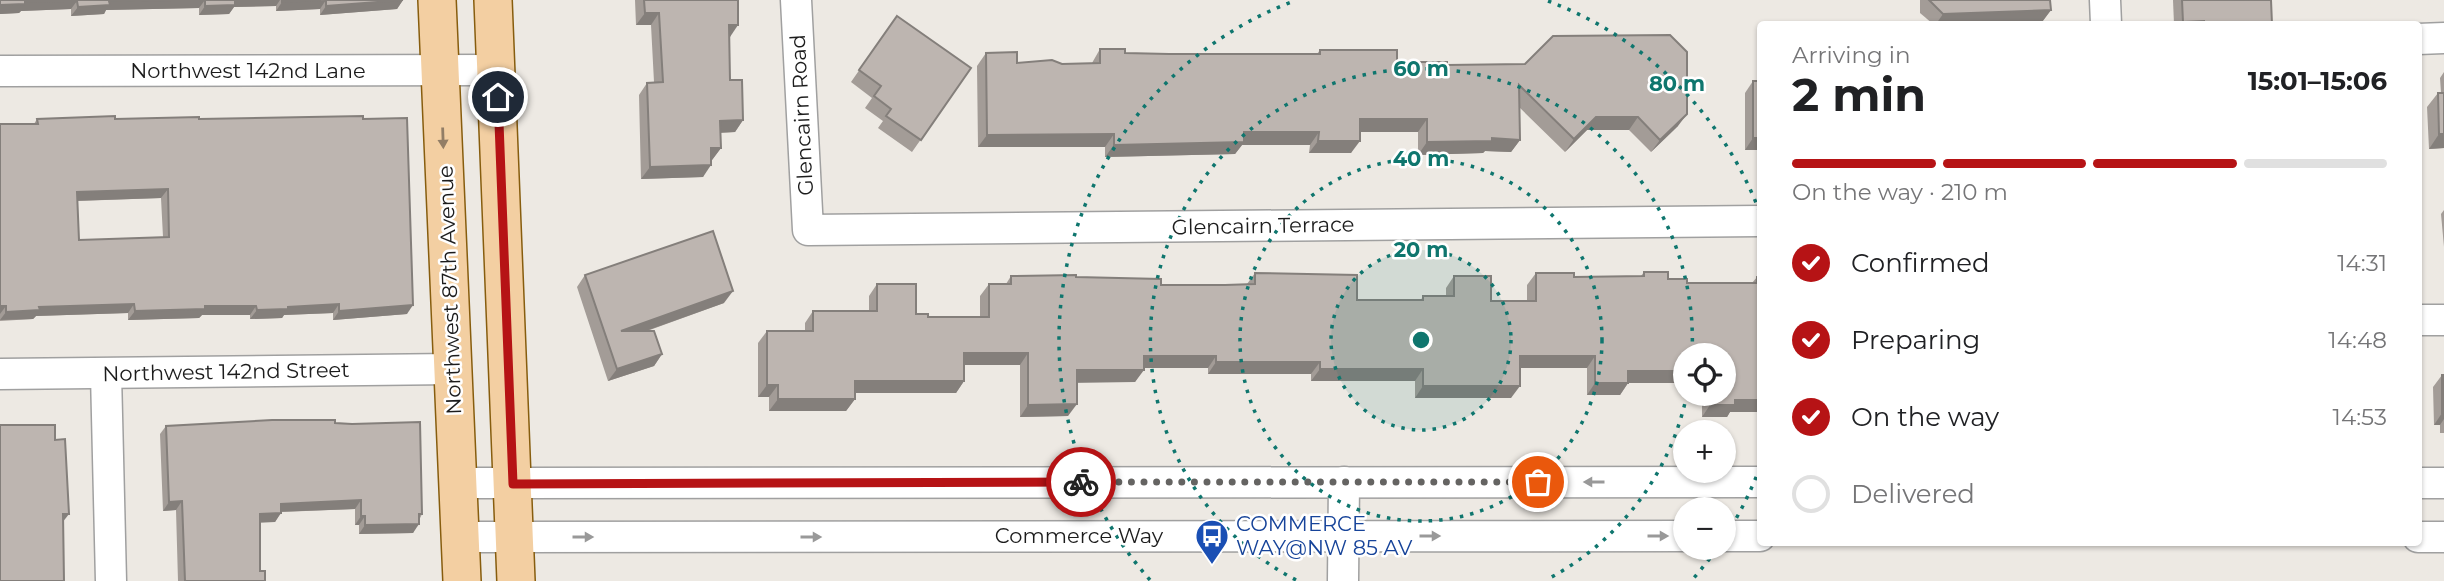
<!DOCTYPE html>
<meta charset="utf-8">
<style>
body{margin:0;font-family:Montserrat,sans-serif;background:#f6f6f6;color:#202124;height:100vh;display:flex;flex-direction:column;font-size:26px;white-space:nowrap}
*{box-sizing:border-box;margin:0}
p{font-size:23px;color:#757577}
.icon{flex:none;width:38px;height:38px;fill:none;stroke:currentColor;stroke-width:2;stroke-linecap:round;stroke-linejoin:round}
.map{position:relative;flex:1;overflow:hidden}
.details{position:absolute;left:1757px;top:21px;width:665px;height:525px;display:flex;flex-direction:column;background:#fff;border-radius:7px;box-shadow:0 2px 5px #0004}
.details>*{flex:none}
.fabs{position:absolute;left:1673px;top:343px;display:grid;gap:14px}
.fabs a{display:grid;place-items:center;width:63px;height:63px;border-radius:50%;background:#fff;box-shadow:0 2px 5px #0004;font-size:35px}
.pin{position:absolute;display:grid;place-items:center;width:60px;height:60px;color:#fff;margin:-30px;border:4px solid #fff;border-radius:50%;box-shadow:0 2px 7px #0007}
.courier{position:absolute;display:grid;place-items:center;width:70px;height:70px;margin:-35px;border:5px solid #b61315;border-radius:50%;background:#fff;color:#222;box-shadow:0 2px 9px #0007}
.overview em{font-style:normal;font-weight:700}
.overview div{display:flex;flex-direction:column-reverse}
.overview{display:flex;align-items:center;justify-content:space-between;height:119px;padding:0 35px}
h1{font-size:46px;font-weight:700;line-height:52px}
.bar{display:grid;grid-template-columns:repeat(4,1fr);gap:10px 7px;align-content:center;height:84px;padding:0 35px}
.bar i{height:9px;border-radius:5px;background:#e0e0e0}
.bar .active{background:#b61315}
.bar p{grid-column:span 4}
ol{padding:0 35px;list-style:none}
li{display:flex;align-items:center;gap:21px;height:77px}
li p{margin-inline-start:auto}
li .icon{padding:7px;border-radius:50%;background:#b61315;color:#fff;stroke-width:4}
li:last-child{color:#757577}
li i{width:38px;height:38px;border:4px solid #e0e0e0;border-radius:50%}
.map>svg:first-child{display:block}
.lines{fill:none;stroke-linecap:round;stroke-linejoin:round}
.minor-casing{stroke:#a0a0a0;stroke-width:33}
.major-casing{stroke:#875d0e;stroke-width:40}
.minor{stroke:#fff;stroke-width:30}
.major{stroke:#f3cfa2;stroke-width:37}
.wall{fill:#a39c97;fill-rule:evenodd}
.shaded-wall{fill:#847f7b}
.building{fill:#bdb5b0;stroke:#847f7b;stroke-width:2;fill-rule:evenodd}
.oneway{fill:#927e66}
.oneway2{fill:#999}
.done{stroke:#656462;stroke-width:7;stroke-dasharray:0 12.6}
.route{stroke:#b61315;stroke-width:9}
.ring{fill:none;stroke:#0f766e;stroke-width:3.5;stroke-dasharray:3.5 7}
.labels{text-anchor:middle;stroke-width:5;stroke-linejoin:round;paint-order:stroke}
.street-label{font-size:21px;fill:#1c1c1c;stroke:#fff}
.transit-label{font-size:21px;fill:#164399;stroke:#fff;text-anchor:start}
.centre{fill:#0f766e;stroke:#fff;stroke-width:3.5}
.ring-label{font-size:21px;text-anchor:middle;font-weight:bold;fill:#0f766e;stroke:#fff;stroke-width:5;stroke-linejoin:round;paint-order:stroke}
</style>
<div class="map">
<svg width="2444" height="581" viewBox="0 0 2444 581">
<rect width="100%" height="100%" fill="#ede9e3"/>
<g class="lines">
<defs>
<g id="minor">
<polyline points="796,0 808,230 1760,221"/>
<polyline points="2105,0 2106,24"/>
<polyline points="2418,39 2444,38"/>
<polyline points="0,71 496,70"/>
<polyline points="2418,320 2444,320"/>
<polyline points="0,374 453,369"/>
<polyline points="106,374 111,581"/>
<polyline points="457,483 1760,482"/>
<polyline points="2418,483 2444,483"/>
<polyline points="1724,536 1760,536"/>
<polyline points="460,537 1685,536"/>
<polyline points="2418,537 2444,537"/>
<polyline points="1343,581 1344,482"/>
</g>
<g id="major">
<polyline points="437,0 462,581"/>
<polyline points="493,0 516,581"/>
</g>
</defs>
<use href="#minor" class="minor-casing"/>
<use href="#major" class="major-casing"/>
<use href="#minor" class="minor"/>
<use href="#major" class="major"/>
</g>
<g class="wall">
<polygon points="0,0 403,0 397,9 320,15 320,9 276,11 276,6 234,7 229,14 199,15 199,8 106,10 104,14 71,16 71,9 21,11 19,13 0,14"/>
<polygon points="635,0 738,0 730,37 729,37 730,80 743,120 735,132 720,133 721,148 712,160 711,160 703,177 641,179 639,95 647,83 654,82 651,25 636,25"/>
<polygon points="1920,0 2050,0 2051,10 2042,22 1980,24 1933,24 1920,13"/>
<polygon points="2173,0 2271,0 2272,24 2174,24"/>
<polygon points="897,16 971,68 912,152 878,128 883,121 865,108 872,98 851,82"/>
<polygon points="1100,49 1125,53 1169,54 1317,54 1320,50 1397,62 1447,65 1678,126 1651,152 1629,130 1587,130 1565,152 1519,107 1520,140 1511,152 1485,151 1483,153 1418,155 1418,132 1360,132 1351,153 1309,153 1310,145 1242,145 1235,154 1105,157 1105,147 978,147 977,66 986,53 1017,63 1092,63"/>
<polygon points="2444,72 2444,148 2429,149 2427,107 2438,93 2441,93 2440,78"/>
<polygon points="1753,81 1760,150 1745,150 1745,93"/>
<path d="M37 119H363L407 314 333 320V313L284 315 282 318 250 319V315H202L199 318 128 320V313L36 316 33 319 0 321V124H34ZM161 198 163 237 79 240 77 201Z"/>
<polygon points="2444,210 2444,247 2441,214"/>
<polygon points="1644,272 1687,283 1752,283 1757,277 1760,276 1760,412 1730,412 1727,417 1702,417 1702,394 1724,394 1724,355 1685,355 1685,383 1628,383 1620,395 1587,395 1587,368 1520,368 1511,398 1415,398 1415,381 1311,381 1311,374 1208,374 1208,368 1144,368 1135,382 1077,382 1068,416 1020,417 1020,365 964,365 964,381 956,393 855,393 855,399 846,411 769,411 769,397 758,397 758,343 767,331 805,331 805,323 813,311 869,311 869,296 877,284 916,314 928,317 980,317 980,296 989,284 1006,284 1011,276 1076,277 1161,285 1225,285 1247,284 1255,273 1357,300 1421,300 1423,296 1446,296 1446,288 1454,276 1491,301 1527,301 1527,285 1536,273 1574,277 1641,276"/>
<polygon points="585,275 724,303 647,331 662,354 654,366 608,381 577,287"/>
<polygon points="2442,375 2444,375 2444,433 2440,433 2440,425 2434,425 2433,387"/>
<polygon points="335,423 422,514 413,533 359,534 359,525 355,525 355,509 281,512 275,522 260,522 260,571 265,581 178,581 176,510 163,511 160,434 166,426"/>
</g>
<g class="shaded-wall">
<polygon points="173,0 205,0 199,8 106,10 104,14 71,16 78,7 109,1"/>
<polygon points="234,0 280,0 276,6 234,7 229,14 199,15 205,6"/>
<polygon points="326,0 320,9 276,11 282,2"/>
<polygon points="403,0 397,9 320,15 326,6"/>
<polygon points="77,1 71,9 21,11 19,13 0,14 0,5 25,2"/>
<polygon points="2051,10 2042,22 1980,24 1936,24 1943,14"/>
<polygon points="645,13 659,13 651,25 636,25"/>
<polygon points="2204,21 2201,24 2181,24 2183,22"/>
<polygon points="729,25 738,25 730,37 720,37"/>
<polygon points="1687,114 1678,126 1651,152 1660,140"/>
<polygon points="1596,117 1638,117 1629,130 1587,130 1565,152 1574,139"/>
<polygon points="1360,119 1427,119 1418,132 1351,132"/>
<polygon points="743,120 735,132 711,133 720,121"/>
<polygon points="1244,132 1319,132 1310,145 1242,145 1235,154 1105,157 1114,145"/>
<polygon points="1114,134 1105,147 978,147 987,135"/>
<polygon points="2439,134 2444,134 2444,148 2429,149"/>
<polygon points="1492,138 1520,140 1511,152 1485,151 1483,153 1418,155 1427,142"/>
<polygon points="1753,138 1760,138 1760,150 1745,150"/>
<polygon points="1318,141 1360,141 1351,153 1309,153"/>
<polygon points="711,148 721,148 712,160 702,160"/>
<polygon points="711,165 703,177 641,179 650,167"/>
<polygon points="168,189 161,198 71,201 77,192"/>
<polygon points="733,291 724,303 612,343 621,331"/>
<polygon points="134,304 128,313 36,316 33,319 0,320 6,312 39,307"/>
<polygon points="339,304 333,313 284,315 282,318 250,319 257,310 288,307"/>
<polygon points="413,305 407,314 333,320 339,311"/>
<polygon points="0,306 6,306 0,314"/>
<polygon points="205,306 256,306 250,315 202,315 199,318 128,320 135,311"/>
<polygon points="964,353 1028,353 1020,365 956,365"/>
<polygon points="662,354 654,366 608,381 617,369"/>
<polygon points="1144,356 1216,356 1208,368 1135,368"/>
<polygon points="1520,356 1595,356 1587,368 1511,368"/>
<polygon points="1216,362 1320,362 1311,374 1208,374"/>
<polygon points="1320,369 1423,369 1415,381 1311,381"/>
<polygon points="1077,370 1144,370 1135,382 1068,383"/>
<polygon points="1628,371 1685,371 1685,383 1620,383"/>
<polygon points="855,381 964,381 956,393 846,393"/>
<polygon points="1595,383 1628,383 1620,395 1587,395"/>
<polygon points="767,385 778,385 769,397 758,397"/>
<polygon points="1423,386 1520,386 1511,398 1415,398"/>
<polygon points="778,399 855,399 846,411 769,411"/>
<polygon points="1735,400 1760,400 1760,412 1730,412 1727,417 1702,417 1710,405"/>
<polygon points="1077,404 1068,416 1020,417 1028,405"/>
<polygon points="2442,413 2444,413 2444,419 2440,425 2434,425"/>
<polygon points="361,500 355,509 274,512 281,504"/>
<polygon points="182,501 176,510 163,511 169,502"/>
<polygon points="281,513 275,522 253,523 260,514"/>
<polygon points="63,514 69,514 62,523"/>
<polygon points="361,516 365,516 359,525 355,525"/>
<polygon points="419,524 413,533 359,534 365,525"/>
</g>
<g class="building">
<polygon points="0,0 173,0 109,1 110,5 78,7 77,1 25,2 25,4 0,5"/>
<polygon points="205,0 235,0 235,5 205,6"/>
<polygon points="282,0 321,0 282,2"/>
<polygon points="326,0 403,0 326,6"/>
<polygon points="644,0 738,0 738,25 729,25 730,80 742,80 743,120 720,121 721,148 711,148 711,165 650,167 647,83 663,82 659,13 645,13"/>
<polygon points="1929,0 2050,0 2051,10 1943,14"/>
<polygon points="2182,0 2271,0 2272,24 2204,24 2204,21 2183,22"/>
<polygon points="897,16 971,68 921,140 886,116 891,109 874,96 881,86 859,70"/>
<polygon points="1670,35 1687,52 1687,114 1660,140 1638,117 1596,117 1574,139 1519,85 1520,140 1492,138 1492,141 1427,142 1427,119 1360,119 1360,141 1318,141 1319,132 1244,132 1244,142 1114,145 1114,134 987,135 986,53 1017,52 1017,63 1052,60 1062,64 1100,63 1100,49 1125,49 1125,53 1169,54 1320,54 1320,50 1397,50 1397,62 1447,62 1447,65 1525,64 1553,36"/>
<rect x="1753" y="81" width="7" height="57"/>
<polygon points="2438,93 2444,93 2444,134 2439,134"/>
<path d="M115 116V119L199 117V119L363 116V119L407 118 413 305 339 311V304L288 307V309L257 310 256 306H205V309L135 311 134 304 39 307 40 310 6 312V306H0V124H38L37 119ZM168 189 169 237 79 240 77 192Z"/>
<polygon points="713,231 733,291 621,331 654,331 662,354 617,369 585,275"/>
<polygon points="1644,272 1668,272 1668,279 1687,279 1687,283 1757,283 1757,277 1760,276 1760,400 1735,400 1735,405 1710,405 1710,394 1724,394 1724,355 1685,355 1685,371 1628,371 1628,383 1595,383 1595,356 1520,356 1520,386 1423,386 1423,369 1320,369 1320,362 1216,362 1216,356 1144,356 1144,370 1077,370 1077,404 1028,405 1028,353 964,353 964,381 855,381 855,399 778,399 778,385 767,385 767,331 813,331 813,311 877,311 877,284 916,284 916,314 928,314 928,317 989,317 989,284 1011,284 1011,276 1076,275 1076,277 1161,279 1161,285 1225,285 1255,284 1255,273 1357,275 1357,300 1423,300 1423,296 1454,296 1454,276 1491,276 1491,301 1536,301 1536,273 1574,273 1574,277 1644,276"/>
<rect x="2442" y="375" width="2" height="38"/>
<polygon points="272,420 335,420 335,423 352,424 420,422 422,514 419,514 419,524 365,525 365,516 361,516 361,500 281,504 281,513 260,514 260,571 265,571 265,581 185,581 182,501 169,502 166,426"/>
<polygon points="0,425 55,425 55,440 65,439 69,514 63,514 64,581 0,581"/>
</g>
<defs><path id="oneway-solid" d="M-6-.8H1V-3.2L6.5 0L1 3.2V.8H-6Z" transform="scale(1.75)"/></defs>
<use class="oneway" href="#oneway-solid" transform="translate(443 138) rotate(88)"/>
<g class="oneway2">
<use href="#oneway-solid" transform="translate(1594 482) rotate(-180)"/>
<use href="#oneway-solid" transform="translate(1430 536)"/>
<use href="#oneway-solid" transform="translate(1658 536)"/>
<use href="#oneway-solid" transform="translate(583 537)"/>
<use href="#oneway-solid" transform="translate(811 537)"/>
</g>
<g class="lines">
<polyline class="done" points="1081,482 1538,482"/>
<polyline class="route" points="498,97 513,484 1081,482"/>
</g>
<circle cx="1421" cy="340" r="90" fill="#0f766e" fill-opacity=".12"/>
<g class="ring">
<circle cx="1421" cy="340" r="90"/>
<circle cx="1421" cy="340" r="181"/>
<path d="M1687 394A271 271 0 0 1 1546 580M1296 580A271 271 0 1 1 1692 354"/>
<path d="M1760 467A362 362 0 0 1 1725 537M1716 550A362 362 0 0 1 1692 580M1150 580A362 362 0 0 1 1294 1M1548 1A362 362 0 0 1 1760 213"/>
</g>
<defs>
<symbol id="bus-pin" viewBox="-11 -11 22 30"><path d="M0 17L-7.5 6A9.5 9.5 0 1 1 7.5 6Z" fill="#1a4fb4" stroke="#fff"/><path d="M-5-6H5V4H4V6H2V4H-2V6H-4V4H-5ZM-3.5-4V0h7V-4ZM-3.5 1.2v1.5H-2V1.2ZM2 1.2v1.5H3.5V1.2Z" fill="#fff"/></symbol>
</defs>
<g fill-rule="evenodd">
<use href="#bus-pin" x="1193" y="517" width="38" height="52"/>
</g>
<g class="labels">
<g class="street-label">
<text x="248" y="78">Northwest 142nd Lane</text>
<text transform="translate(802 115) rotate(-93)" y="7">Glencairn Road</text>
<text transform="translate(1263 226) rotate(-1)" y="7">Glencairn Terrace</text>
<text transform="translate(450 290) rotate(-92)" y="7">Northwest 87th Avenue</text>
<text transform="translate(226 372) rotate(-1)" y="7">Northwest 142nd Street</text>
<text x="1079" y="543">Commerce Way</text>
</g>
<g class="transit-label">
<text x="1236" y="531">COMMERCE<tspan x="1236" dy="24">WAY@NW 85 AV</tspan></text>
</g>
</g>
<circle cx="1421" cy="340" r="10" class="centre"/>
<g class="ring-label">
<text x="1421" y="76">60 m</text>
<text x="1677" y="91">80 m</text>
<text x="1421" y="166">40 m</text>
<text x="1421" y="257">20 m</text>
</g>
</svg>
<div class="fabs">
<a><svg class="icon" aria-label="locate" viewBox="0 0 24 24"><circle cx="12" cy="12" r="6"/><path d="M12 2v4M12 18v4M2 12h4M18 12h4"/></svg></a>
<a>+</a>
<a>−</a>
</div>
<div class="pin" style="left:1538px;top:482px;background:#ea580c"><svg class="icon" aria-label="bag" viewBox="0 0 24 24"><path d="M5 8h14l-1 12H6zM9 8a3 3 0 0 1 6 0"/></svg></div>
<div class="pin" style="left:498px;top:97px;background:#1f2937"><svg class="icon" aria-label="home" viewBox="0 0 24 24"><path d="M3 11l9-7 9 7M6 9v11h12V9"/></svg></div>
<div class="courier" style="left:1081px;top:482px"><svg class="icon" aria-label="bike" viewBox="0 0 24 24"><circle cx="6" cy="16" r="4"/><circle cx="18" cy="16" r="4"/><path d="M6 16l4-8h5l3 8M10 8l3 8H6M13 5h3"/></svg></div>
<section class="details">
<div class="overview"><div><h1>2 min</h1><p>Arriving in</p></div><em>15:01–15:06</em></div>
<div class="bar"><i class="active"></i><i class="active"></i><i class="active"></i><i></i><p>On the way · 210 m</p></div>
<ol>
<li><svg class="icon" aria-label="check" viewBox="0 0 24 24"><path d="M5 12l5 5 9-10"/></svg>Confirmed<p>14:31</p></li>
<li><svg class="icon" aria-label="check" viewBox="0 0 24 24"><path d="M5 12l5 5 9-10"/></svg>Preparing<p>14:48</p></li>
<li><svg class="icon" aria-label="check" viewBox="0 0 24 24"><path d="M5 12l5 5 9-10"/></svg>On the way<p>14:53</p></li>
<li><i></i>Delivered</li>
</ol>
</section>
</div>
